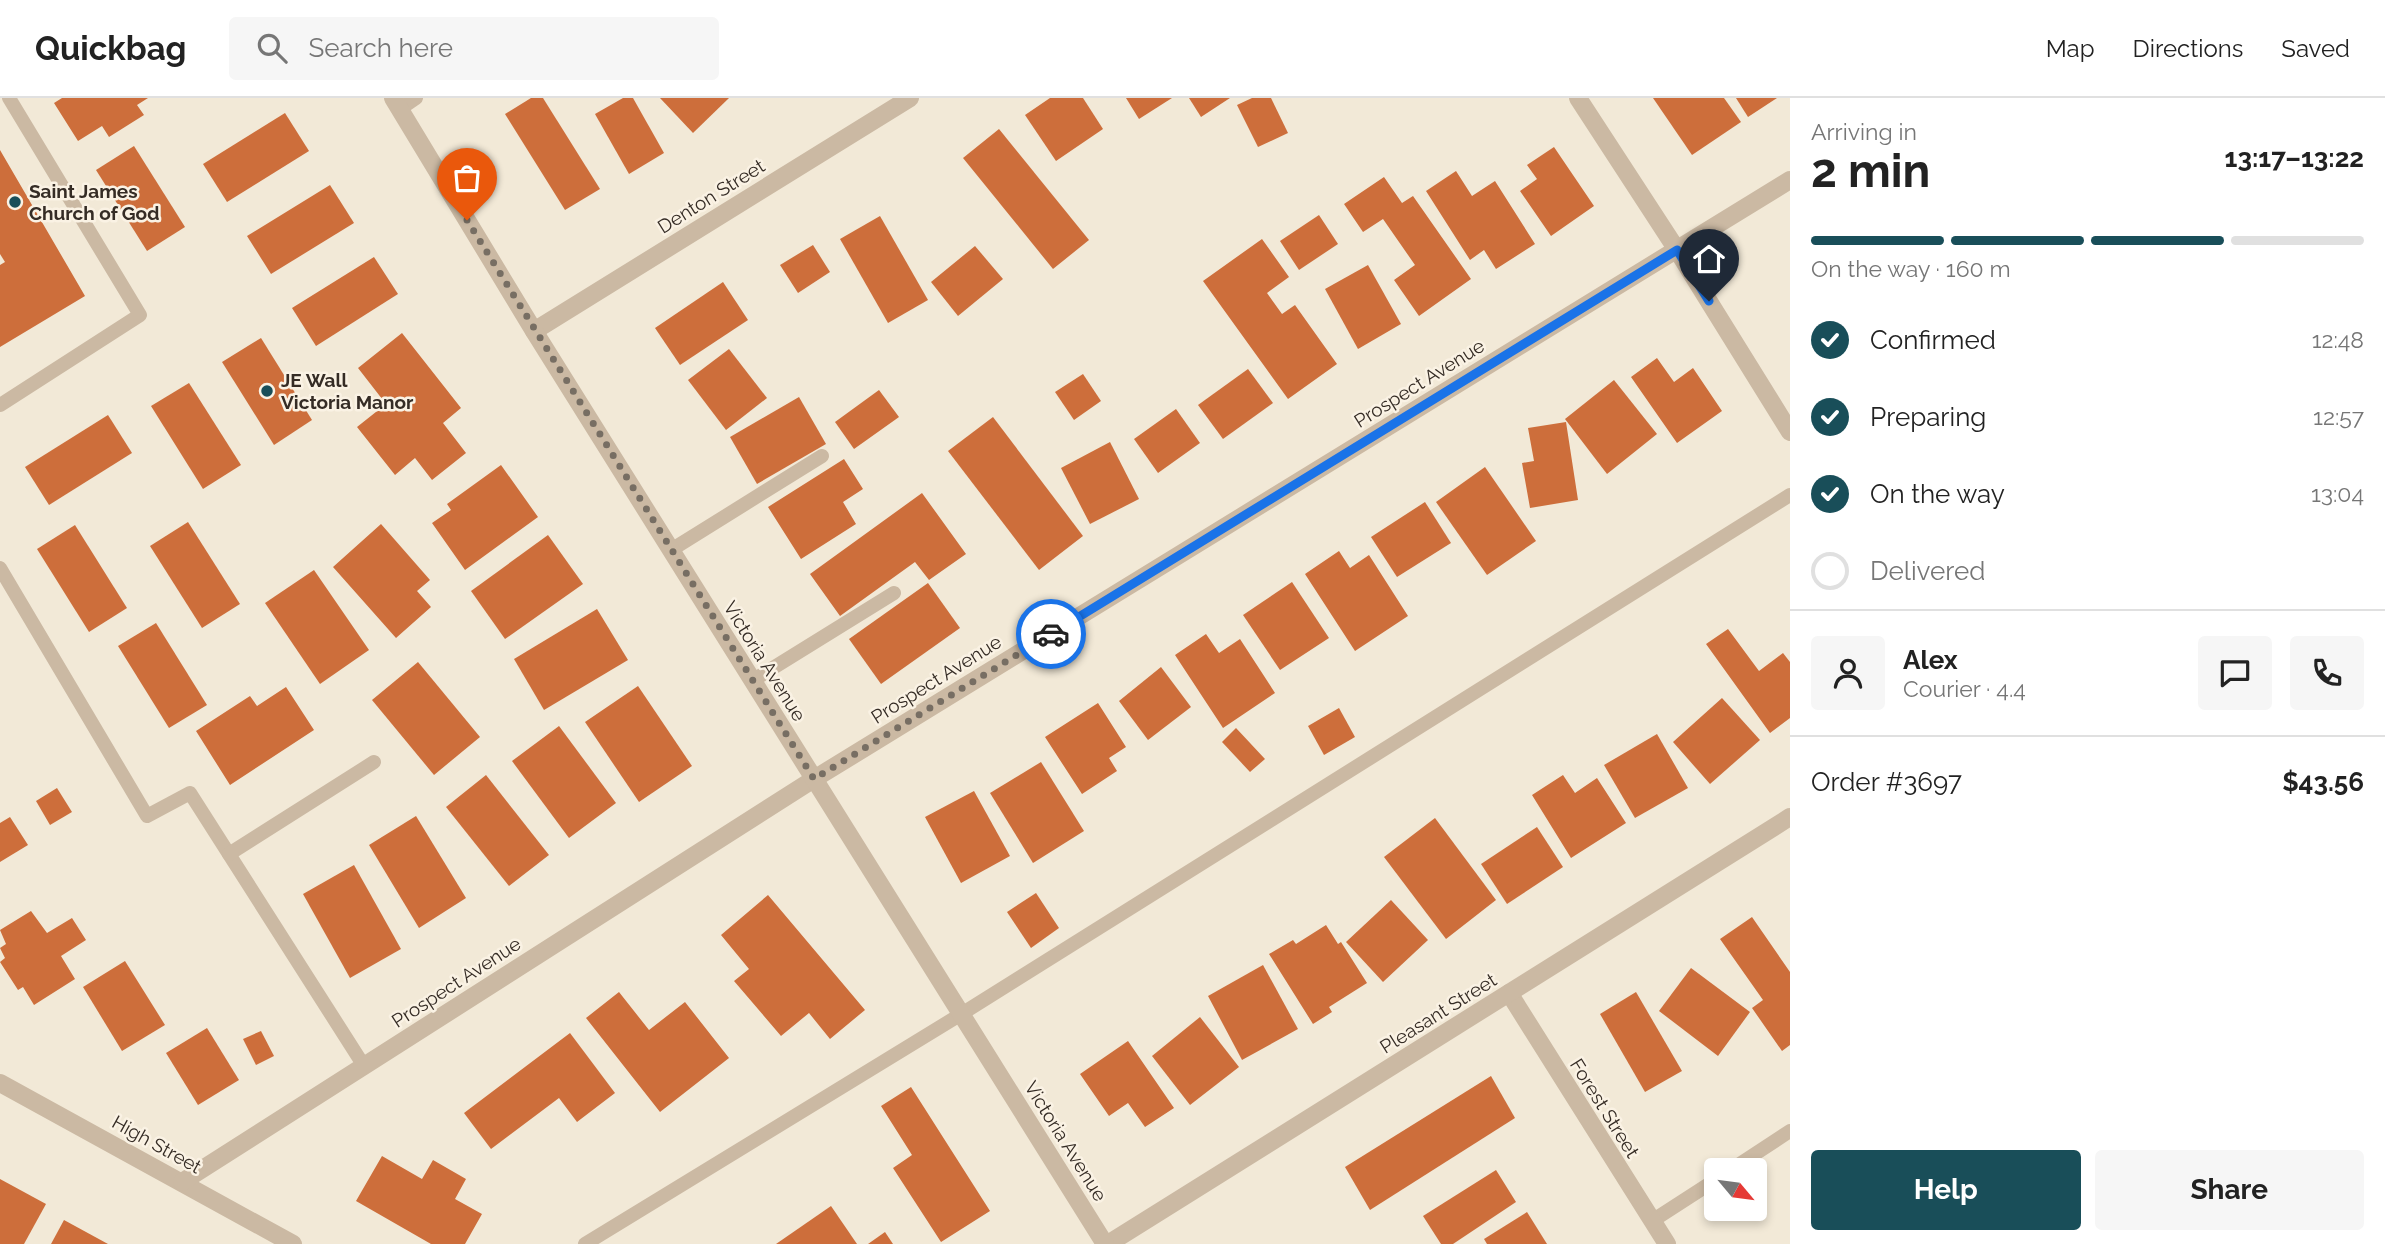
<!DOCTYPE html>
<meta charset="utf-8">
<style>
body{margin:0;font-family:Raleway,sans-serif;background:#f6f6f6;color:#222;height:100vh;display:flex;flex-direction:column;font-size:26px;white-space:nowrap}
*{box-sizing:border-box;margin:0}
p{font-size:23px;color:#767676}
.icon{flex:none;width:38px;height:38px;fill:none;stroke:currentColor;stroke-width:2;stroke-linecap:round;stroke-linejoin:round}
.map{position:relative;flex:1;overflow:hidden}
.side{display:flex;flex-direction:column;background:#fff;width:595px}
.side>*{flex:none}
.needle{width:46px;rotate:119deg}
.fabs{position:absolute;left:1704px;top:1060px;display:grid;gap:14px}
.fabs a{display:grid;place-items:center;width:63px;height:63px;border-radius:7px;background:#fff;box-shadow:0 4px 10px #0003;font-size:35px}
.pin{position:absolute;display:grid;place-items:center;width:60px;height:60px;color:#fff;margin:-72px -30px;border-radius:50% 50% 50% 0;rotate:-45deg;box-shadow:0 0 7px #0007}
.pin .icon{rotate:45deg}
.courier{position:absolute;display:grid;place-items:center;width:70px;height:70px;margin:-35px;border:5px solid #1a73e8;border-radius:50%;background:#fff;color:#222;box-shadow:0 2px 9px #0007}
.overview em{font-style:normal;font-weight:700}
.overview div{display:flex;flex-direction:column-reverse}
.overview{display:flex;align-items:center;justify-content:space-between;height:119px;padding:0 21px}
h1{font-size:46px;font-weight:700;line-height:52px}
.bar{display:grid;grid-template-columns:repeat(4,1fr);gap:10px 7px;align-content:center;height:84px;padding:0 21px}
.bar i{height:9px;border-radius:5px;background:#e0e0e0}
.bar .current{background:#194e59}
.bar p{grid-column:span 4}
.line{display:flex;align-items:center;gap:18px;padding:0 21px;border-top:2px solid #e0e0e0}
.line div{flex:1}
.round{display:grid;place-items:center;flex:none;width:74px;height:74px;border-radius:7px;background:#f6f6f6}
ol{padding:0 21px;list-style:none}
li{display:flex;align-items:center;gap:21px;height:77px}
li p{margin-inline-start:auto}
li .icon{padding:7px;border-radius:50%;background:#194e59;color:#fff;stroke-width:4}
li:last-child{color:#767676}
li i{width:38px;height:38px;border:4px solid #e0e0e0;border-radius:50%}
.button{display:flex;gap:14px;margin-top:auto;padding:14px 21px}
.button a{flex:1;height:80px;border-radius:7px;background:#194e59;color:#fff;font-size:28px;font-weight:700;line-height:80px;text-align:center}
.button a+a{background:#f6f6f6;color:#222}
header{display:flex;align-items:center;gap:42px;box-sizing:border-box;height:98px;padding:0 35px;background:#fff;border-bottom:2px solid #e0e0e0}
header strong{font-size:33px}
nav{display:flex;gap:38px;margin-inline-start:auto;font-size:24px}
.search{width:490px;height:63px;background:#f6f6f6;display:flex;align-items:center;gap:18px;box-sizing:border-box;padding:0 24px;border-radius:7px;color:#767676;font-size:26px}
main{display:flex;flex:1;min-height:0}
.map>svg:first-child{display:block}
.building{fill:#cd6e3b}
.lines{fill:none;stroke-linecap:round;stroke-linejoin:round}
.service{stroke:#cbb9a3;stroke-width:14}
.minor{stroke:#cbb9a3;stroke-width:18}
.tertiary{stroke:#cbb9a3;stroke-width:18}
.done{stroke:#776e63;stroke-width:7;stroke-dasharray:0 12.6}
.route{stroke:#1a73e8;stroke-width:9}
.poi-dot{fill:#194e59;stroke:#faf2e4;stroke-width:2.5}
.labels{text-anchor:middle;stroke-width:5;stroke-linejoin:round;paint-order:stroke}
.poi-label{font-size:19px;font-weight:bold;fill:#352c25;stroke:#faf2e4;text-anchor:start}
.street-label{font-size:19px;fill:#352c25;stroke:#faf2e4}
</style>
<header>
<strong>Quickbag</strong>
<div class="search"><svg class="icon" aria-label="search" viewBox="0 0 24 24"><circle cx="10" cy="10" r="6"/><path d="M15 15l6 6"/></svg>Search here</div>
<nav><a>Map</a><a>Directions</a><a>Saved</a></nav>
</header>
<main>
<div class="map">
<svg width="1790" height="1146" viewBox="0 0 1790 1146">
<rect width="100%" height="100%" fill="#f2e9d7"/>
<g class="building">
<polygon points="62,0 148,0 137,7 144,17 109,39 102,28 78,43 54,5"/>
<polygon points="531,0 543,0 600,91 565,112 505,16"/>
<polygon points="623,0 633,0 664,55 629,76 595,16"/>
<polygon points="660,0 729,0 693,35"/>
<polygon points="1050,0 1083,0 1103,31 1056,63 1025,17"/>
<polygon points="1126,0 1172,0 1139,21"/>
<polygon points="1189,0 1230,0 1201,19"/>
<polygon points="1252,0 1271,0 1288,35 1258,49 1237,7"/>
<polygon points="1653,0 1724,0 1741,24 1692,57"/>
<polygon points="1736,0 1777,0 1748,19"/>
<polygon points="285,15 309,53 227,104 203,66"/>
<polygon points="999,31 1089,142 1053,171 963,60"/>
<polygon points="134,48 185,129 147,153 96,72"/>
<polygon points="1554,49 1594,108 1551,138 1520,93 1537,81 1527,67"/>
<polygon points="0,52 85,198 0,249 0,167 5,164 0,156"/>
<polygon points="1456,73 1472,98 1495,83 1535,146 1496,171 1484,152 1470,162 1426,93"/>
<polygon points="1384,79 1402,105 1413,98 1471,181 1419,218 1394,182 1415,167 1383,121 1363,134 1344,106"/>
<polygon points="330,87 354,125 271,176 247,138"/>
<polygon points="1319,117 1338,146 1299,172 1280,143"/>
<polygon points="880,118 928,202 888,225 840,141"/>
<polygon points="1262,141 1289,179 1267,195 1282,216 1295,207 1337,266 1288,301 1203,183"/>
<polygon points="813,147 830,174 798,195 780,167"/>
<polygon points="975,148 1003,181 958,218 931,184"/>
<polygon points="374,159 398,196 316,248 292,210"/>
<polygon points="1368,167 1401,226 1358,251 1325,191"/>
<polygon points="723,184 748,222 680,267 655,230"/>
<polygon points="402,235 461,310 443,325 466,355 432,382 415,360 395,377 357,329 386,306 358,270"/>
<polygon points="261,240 312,322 274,347 222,264"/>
<polygon points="729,251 767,300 726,332 688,282"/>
<polygon points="1657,260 1674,284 1693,270 1722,313 1677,345 1631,279"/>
<polygon points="1248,271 1273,305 1223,341 1198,307"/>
<polygon points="1083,276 1101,303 1074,322 1055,294"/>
<polygon points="1614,282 1657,336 1607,376 1565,321"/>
<polygon points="189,285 241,367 203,391 151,308"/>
<polygon points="879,292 899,319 854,351 835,324"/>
<polygon points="799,299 826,346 757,386 730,339"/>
<polygon points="1176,311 1200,345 1158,375 1134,341"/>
<polygon points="108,317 132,355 49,407 25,369"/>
<polygon points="993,319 1083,438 1039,472 948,353"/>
<polygon points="1566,324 1578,402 1530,410 1522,365 1534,363 1528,330"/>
<polygon points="1110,344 1139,401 1090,426 1061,370"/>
<polygon points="844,361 863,391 843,404 856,426 801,461 768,409"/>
<polygon points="501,367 538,419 465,472 432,425 451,412 447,406"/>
<polygon points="1485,369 1536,443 1487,477 1436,404"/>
<polygon points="922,395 966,456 929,482 915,464 840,518 810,476"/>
<polygon points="1425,404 1451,445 1397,479 1371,439"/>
<polygon points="188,424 240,506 202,530 150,448"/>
<polygon points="381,426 430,482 417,493 431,509 396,540 333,469"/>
<polygon points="75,427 127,510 89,534 37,451"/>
<polygon points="548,437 583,486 505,541 471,493"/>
<polygon points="1339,453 1350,470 1369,457 1408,518 1355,553 1305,476"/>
<polygon points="314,472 369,552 320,586 265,505"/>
<polygon points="1292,484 1329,540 1280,572 1243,517"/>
<polygon points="928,485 960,530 881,586 849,541"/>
<polygon points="597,511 628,562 544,612 514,561"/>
<polygon points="156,525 207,607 169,630 118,548"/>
<polygon points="1728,531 1759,573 1783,555 1790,564 1790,620 1770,635 1706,546"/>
<polygon points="1206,536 1219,555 1240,541 1275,595 1223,630 1175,557"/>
<polygon points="418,564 480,639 434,677 372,602"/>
<polygon points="1161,569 1191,609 1148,642 1119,603"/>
<polygon points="638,588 692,668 639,704 585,624"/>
<polygon points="286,589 314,632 230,687 196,633 250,598 257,608"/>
<polygon points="1722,600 1760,642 1710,686 1673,644"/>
<polygon points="1098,605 1126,649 1109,660 1117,673 1082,696 1045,639"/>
<polygon points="1339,610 1355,639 1324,657 1308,628"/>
<polygon points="559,628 616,705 569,740 512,663"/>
<polygon points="1236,630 1265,661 1250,674 1222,644"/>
<polygon points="1657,636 1688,690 1635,720 1604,667"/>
<polygon points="1041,664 1084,733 1033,765 990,695"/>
<polygon points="486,677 549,757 509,788 446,709"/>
<polygon points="1563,677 1575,695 1597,680 1626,725 1571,760 1532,697"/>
<polygon points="57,690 72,714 50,727 36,703"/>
<polygon points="974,693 1010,758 961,785 925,719"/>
<polygon points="416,718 466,800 419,830 369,747"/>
<polygon points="10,719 28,747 0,764 0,725"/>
<polygon points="1435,720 1496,802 1446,841 1384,759"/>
<polygon points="1537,729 1563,769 1507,806 1481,766"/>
<polygon points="354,767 401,851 350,880 303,796"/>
<polygon points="1036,795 1059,830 1031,850 1007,814"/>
<polygon points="768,797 865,912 830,941 809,915 781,938 734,883 749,871 721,837"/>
<polygon points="1391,802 1428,842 1383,884 1346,844"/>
<polygon points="31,813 47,835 72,820 86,842 61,858 75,881 34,907 23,889 18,892 0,864 5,860 0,850 6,846 0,832"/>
<polygon points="1752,819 1790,874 1790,947 1782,953 1752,910 1763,902 1720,841"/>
<polygon points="1326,827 1338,846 1341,844 1367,885 1329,909 1332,914 1313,926 1269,856 1293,842 1296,846"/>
<polygon points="125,863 165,927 122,953 83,889"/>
<polygon points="1263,867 1298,931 1242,962 1208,898"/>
<polygon points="1691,870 1750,914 1718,958 1659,913"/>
<polygon points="619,894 649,932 685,904 729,960 660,1014 586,920"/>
<polygon points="1636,894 1682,973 1645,994 1600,916"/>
<polygon points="1200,919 1239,969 1190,1007 1152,958"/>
<polygon points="207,930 239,982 198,1007 166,955"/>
<polygon points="261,933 274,958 256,967 243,941"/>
<polygon points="570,935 615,995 577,1024 559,1000 491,1051 464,1015"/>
<polygon points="1128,943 1174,1010 1145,1029 1128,1005 1109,1018 1080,976"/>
<polygon points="1491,978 1515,1020 1370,1112 1345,1069"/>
<polygon points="911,989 990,1113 941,1144 893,1070 912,1057 881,1008"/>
<polygon points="382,1058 422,1081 433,1062 466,1081 455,1101 482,1116 465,1146 431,1146 356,1103"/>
<polygon points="1496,1072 1516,1104 1453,1146 1441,1146 1423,1118"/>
<polygon points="0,1081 46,1106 24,1146 0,1146"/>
<polygon points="831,1108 857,1146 776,1146"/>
<polygon points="1527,1114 1547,1146 1487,1146 1484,1141"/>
<polygon points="64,1122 108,1146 51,1146"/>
<polygon points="885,1134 893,1146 868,1146"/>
</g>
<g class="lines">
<g class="service">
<polyline points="400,11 416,0"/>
<polyline points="0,307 140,217 9,0"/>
<polyline points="671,452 822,358"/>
<polyline points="0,470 147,718 190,695 364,968"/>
<polyline points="752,583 894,495"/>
<polyline points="229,756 374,664"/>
<polyline points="1729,1073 1790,1033"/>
<polyline points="1652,1123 1717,1081"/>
<polyline points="585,1146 963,915 1790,397"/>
</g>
<g class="minor">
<polyline points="1578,0 1677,152 1790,334"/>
<polyline points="534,233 910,0"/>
<polyline points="1509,895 1667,1146"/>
<polyline points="0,985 293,1146"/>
<polyline points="182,1084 814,681 1790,82"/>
<polyline points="1108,1146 1790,719"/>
</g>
<polyline class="tertiary" points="393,0 534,233 1105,1146"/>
</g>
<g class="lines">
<polyline class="done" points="467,122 814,681 1051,536"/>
<polyline class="route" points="1051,536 1677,152 1709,203"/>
</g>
<g class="poi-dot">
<circle cx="15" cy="104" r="7"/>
<circle cx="267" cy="293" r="7"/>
</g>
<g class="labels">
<g class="poi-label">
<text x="29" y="100">Saint James<tspan x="29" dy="22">Church of God</tspan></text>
<text x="281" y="289">JE Wall<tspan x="281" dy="22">Victoria Manor</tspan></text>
</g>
<g class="street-label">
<text transform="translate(711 98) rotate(-32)" y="7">Denton Street</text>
<text transform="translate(1419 285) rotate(-32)" y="7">Prospect Avenue</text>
<text transform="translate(765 563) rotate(58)" y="7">Victoria Avenue</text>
<text transform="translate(936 581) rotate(-32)" y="7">Prospect Avenue</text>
<text transform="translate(456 884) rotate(-33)" y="7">Prospect Avenue</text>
<text transform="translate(1438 915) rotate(-32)" y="7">Pleasant Street</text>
<text transform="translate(1605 1010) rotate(58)" y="7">Forest Street</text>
<text transform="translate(1066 1043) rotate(58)" y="7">Victoria Avenue</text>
<text transform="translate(157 1046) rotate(29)" y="7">High Street</text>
</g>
</g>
</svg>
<div class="fabs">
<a><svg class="needle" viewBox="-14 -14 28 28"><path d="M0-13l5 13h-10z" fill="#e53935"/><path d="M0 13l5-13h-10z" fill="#767676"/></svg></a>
</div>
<div class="pin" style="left:467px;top:122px;background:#ea580c"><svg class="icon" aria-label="bag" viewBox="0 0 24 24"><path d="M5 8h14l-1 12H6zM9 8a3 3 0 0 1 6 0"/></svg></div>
<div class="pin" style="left:1709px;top:203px;background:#1f2937"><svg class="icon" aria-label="home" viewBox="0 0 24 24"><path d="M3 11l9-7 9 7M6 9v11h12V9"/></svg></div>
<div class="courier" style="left:1051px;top:536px"><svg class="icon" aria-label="car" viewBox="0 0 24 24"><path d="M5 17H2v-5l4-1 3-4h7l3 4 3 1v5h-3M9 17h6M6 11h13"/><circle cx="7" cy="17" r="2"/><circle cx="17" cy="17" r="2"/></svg></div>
</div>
<section class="side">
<div class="overview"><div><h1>2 min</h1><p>Arriving in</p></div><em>13:17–13:22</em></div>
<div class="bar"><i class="current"></i><i class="current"></i><i class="current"></i><i></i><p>On the way · 160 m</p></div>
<ol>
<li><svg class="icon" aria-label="check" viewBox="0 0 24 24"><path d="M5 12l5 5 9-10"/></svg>Confirmed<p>12:48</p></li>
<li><svg class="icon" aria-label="check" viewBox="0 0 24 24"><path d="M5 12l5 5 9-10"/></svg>Preparing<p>12:57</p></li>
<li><svg class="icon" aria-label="check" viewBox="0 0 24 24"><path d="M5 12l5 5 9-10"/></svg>On the way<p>13:04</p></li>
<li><i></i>Delivered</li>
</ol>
<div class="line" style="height:126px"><a class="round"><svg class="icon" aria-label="person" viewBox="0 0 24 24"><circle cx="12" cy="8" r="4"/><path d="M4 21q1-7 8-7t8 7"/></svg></a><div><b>Alex</b><p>Courier · 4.4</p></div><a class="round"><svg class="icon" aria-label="chat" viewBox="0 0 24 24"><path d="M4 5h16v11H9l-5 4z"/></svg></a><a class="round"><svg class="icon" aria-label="phone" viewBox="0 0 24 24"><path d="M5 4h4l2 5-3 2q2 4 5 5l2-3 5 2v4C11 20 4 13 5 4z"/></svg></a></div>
<div class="line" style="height:91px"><div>Order #3697</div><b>$43.56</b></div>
<div class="button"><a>Help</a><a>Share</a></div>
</section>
</main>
